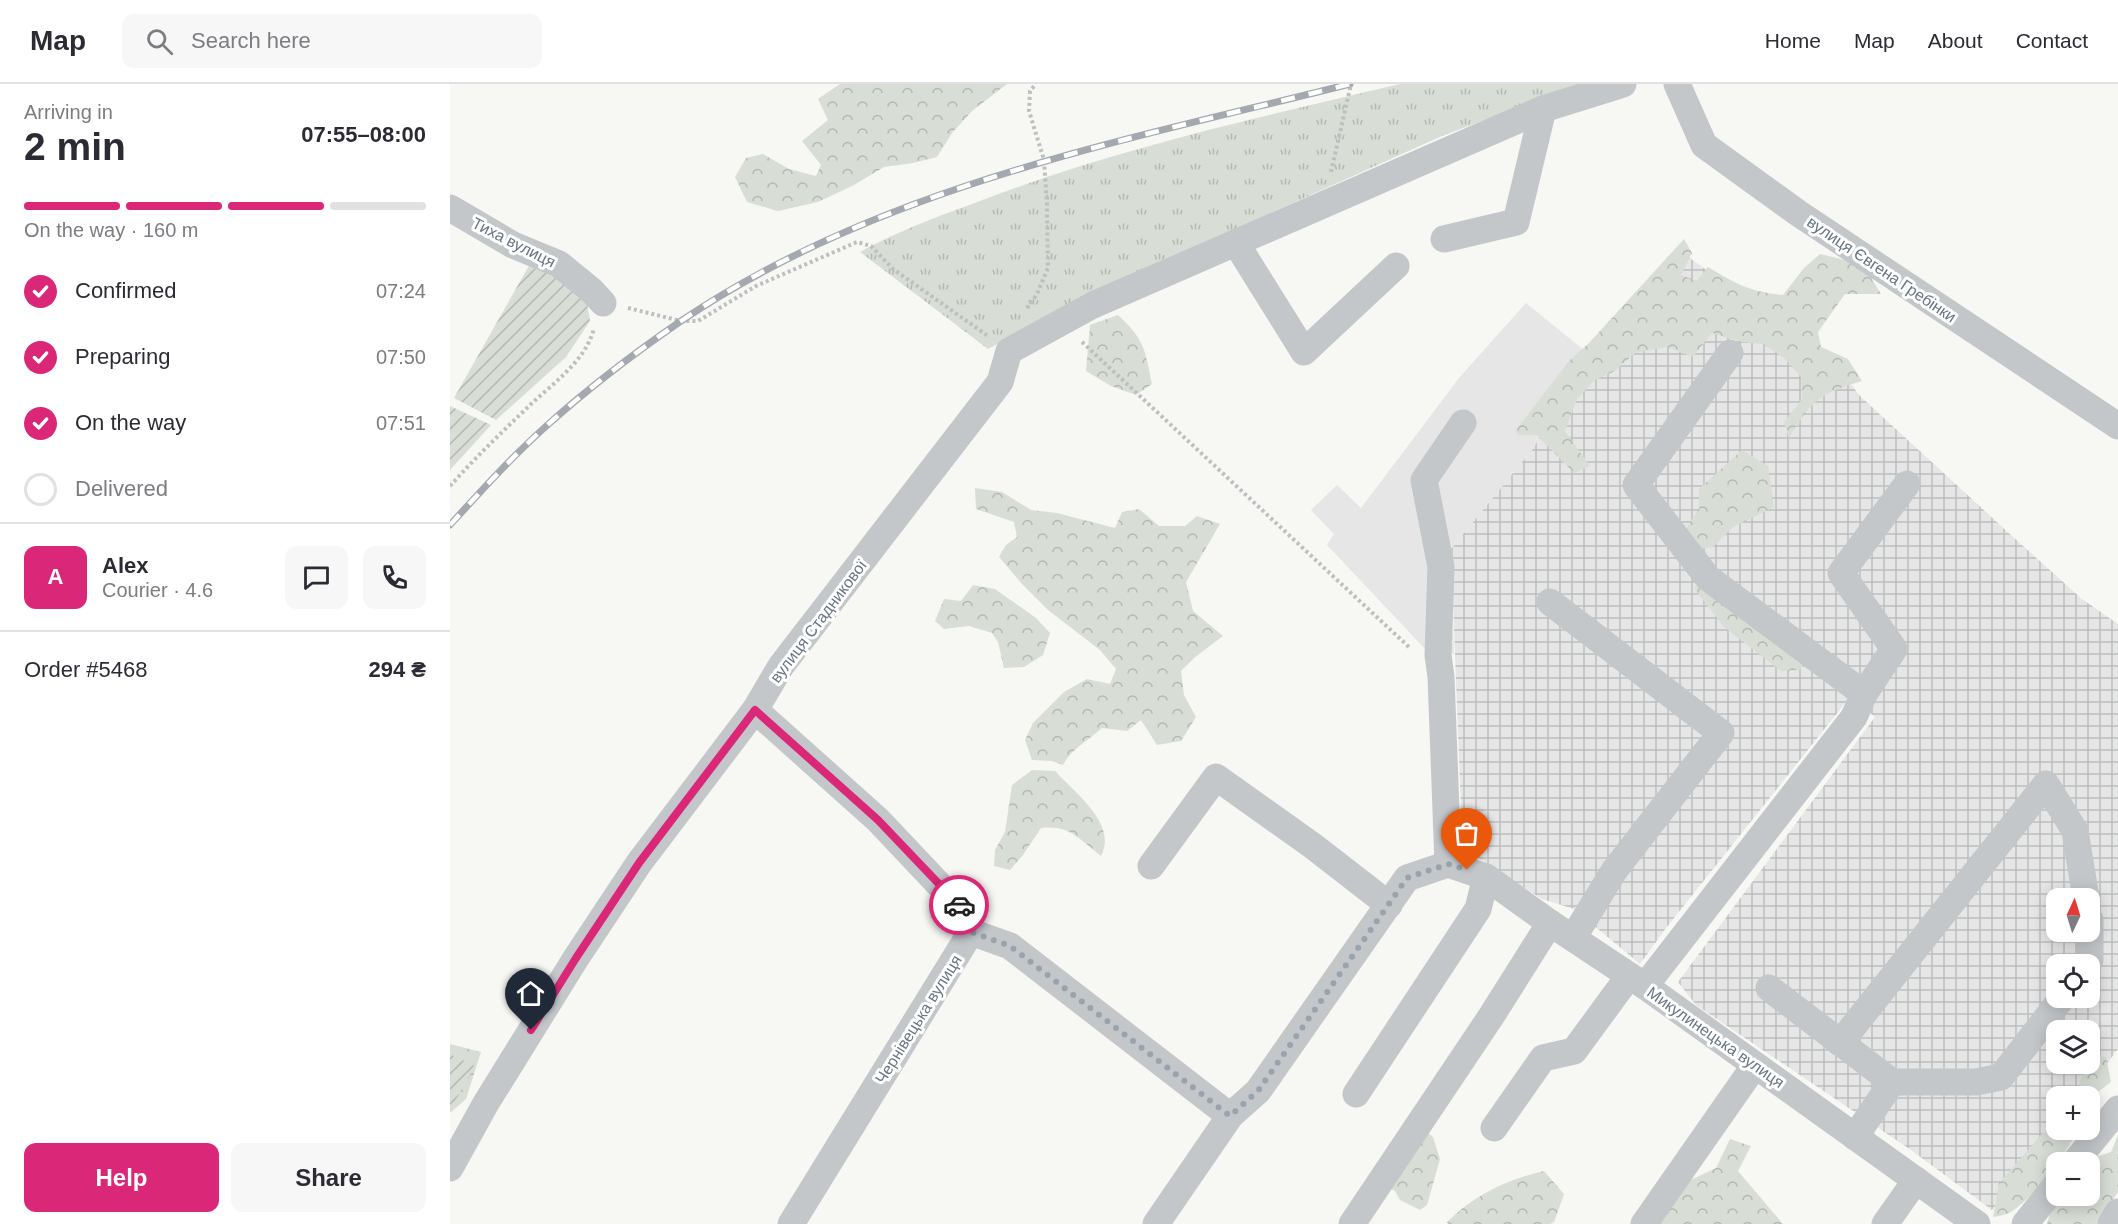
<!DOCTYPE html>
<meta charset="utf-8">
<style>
body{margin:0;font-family:Arial,sans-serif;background:#f7f7f7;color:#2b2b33;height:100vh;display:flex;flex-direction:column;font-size:22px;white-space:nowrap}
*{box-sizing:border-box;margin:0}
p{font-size:20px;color:#7c7c81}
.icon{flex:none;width:33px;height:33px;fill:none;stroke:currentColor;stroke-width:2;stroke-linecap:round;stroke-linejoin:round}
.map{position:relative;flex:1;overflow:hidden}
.panel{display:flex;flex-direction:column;background:#fff;width:450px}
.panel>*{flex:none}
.needle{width:39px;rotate:4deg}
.tools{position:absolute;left:1596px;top:804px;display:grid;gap:12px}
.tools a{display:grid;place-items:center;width:54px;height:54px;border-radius:12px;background:#fff;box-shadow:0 3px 15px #0003;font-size:30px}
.pin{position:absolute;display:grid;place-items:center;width:51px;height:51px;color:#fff;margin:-62px -26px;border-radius:50% 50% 50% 0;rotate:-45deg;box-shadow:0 0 6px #0007}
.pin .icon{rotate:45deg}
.courier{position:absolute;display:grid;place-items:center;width:60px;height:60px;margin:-30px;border:4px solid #db2777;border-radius:50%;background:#fff;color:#222;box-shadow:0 2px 8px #0007}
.overview em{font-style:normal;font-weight:700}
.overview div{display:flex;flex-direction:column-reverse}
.overview{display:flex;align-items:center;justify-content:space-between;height:102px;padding:0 24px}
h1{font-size:39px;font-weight:700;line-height:45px}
.bar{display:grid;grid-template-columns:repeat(4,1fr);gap:9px 6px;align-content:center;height:72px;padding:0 24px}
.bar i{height:8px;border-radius:4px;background:#e1e1e2}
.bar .active{background:#db2777}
.bar p{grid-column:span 4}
.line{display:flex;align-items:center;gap:15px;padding:0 24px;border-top:2px solid #e1e1e2}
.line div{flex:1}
.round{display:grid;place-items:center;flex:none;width:63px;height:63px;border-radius:12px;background:#f7f7f7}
ol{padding:0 24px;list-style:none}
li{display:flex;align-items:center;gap:18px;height:66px}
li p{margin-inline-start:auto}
li .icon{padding:6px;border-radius:50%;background:#db2777;color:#fff;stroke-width:4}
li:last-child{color:#7c7c81}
li i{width:33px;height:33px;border:3px solid #e1e1e2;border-radius:50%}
.primary-button{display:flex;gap:12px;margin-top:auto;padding:12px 24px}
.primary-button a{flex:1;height:69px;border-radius:12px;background:#db2777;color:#fff;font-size:24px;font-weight:700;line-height:69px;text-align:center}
.primary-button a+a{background:#f7f7f7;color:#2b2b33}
header{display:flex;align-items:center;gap:36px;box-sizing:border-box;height:84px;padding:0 30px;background:#fff;border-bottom:2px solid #e1e1e2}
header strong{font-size:28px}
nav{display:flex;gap:33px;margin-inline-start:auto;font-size:21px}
.search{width:420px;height:54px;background:#f7f7f7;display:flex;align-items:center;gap:15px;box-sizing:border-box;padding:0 21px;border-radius:12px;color:#7c7c81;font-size:22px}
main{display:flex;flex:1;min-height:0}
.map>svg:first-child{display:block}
.built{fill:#e5e6e5}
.industrial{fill:url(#industrial-grid);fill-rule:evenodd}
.grass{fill:url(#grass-tufts)}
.forest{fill:url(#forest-crowns)}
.garden{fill:url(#garden-furrows)}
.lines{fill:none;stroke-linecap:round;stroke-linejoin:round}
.path{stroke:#bdbfc1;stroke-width:4;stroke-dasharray:3 3;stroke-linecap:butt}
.minor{stroke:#c3c7ca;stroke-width:27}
.rail-casing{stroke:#a4a9af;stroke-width:7}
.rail{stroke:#fff;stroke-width:4.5;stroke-dasharray:14;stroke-linecap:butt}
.done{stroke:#99a3ab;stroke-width:6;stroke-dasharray:0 10.8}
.route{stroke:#db2777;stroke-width:8}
.labels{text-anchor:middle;stroke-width:6;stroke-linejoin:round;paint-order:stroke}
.street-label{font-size:16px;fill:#677684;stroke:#fff}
</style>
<header>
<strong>Map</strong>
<div class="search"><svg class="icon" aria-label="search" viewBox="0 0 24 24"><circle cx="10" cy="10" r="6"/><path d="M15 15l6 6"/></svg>Search here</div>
<nav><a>Home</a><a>Map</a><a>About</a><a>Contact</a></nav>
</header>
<main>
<section class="panel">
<div class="overview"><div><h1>2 min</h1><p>Arriving in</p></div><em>07:55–08:00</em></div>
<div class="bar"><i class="active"></i><i class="active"></i><i class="active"></i><i></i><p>On the way · 160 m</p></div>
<ol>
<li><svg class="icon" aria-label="check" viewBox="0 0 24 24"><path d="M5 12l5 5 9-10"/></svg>Confirmed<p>07:24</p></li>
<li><svg class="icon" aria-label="check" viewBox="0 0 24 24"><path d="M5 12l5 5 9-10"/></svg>Preparing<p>07:50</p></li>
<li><svg class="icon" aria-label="check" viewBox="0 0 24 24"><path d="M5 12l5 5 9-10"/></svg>On the way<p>07:51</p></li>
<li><i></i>Delivered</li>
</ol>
<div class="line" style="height:108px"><b class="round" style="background:#db2777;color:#fff">A</b><div><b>Alex</b><p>Courier · 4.6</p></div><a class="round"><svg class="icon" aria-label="chat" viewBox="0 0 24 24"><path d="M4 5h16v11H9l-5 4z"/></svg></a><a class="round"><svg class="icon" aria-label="phone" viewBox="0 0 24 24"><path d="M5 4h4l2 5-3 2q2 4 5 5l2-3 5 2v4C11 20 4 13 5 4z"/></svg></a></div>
<div class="line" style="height:78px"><div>Order #5468</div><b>294 ₴</b></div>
<div class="primary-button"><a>Help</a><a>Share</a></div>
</section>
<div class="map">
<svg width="1668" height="1140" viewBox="0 0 1668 1140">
<defs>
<pattern id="industrial-grid" width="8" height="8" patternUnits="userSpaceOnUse" patternTransform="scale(1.5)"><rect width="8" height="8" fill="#e5e6e5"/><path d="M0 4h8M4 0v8" fill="none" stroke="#bdbfbf"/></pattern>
<pattern id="grass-tufts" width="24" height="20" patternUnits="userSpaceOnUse" patternTransform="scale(1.5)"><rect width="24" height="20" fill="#d8ded5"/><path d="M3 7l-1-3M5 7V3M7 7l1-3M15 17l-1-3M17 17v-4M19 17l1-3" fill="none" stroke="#b3b9b2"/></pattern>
<pattern id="forest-crowns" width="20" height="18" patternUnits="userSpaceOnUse" patternTransform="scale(1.5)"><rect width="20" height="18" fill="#d8ded5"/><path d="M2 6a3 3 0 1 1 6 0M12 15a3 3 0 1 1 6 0" fill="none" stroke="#b3b9b2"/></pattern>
<pattern id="garden-furrows" width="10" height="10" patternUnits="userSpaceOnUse" patternTransform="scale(1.5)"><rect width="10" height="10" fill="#d8ded5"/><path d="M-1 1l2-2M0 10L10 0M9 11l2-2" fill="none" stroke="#b3b9b2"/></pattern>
</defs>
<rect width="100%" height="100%" fill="#f7f7f4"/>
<polygon class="built" points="1076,219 1141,272 1082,366 1001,465 1004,570 978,568 877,461 884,450 861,426 887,401 911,424 1009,294"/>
<path class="industrial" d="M1226 164 1343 249 1394 291 1410 312 1561 451 1632 515 1668 540V965L1632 1012H1606V1045L1542 1126 1461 1066 1246 921 1228 898 1425 633 1400 613 1216 844 1190 880 1124 825 1092 815 1017 767 1012 753 1001 465 1082 366 1141 272ZM1606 814H1640V848H1606ZM1606 880H1640V914H1606ZM1606 946H1640V980H1606Z"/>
<path class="grass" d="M950 0H1130L992 52 645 208 538 265 410 168C446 148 484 134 522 120 661 66 806 34 950 0Z"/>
<g class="forest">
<polygon points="390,0 562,0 557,0 522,27 502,49 487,73 463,79 434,83 404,101 368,118 328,127 297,118 285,93 296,74 313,70 339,85 366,92 371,81 352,57 378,36 368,15"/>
<path d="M1234 155 1242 169 1231 191 1247 197 1258 183C1286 200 1300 208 1333 211L1354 184 1370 170 1395 176 1420 192 1431 210H1395L1368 248 1371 263 1398 275 1412 297C1371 309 1361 316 1339 354L1334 338 1352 315 1351 293 1334 274 1313 260 1292 258 1262 249 1243 273 1217 263 1185 269 1165 287 1145 296 1127 315 1115 347 1140 382 1124 389 1087 351H1068L1066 346 1119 277 1139 259Z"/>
<path d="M668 231C695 256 695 266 702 300L686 311 661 302 636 287 640 241Z"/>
<polygon points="1292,366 1318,382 1324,423 1283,443 1263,463 1246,466 1234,455 1237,443 1249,425 1249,405"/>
<path d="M525 404 552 408 581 426 607 429 665 444 672 428 689 425 709 442H735L747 432 770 440 736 498 743 527 773 552 744 574 731 587 734 611 746 633 731 657 707 661 691 636 677 647 652 644C639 656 621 665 613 681L602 677 582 676 575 656 583 639 614 608 637 595 660 600 666 585 650 566 598 526 572 500 549 473 556 461 567 453 564 438 526 425Z"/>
<polygon points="1258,494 1353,582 1349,586 1331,587 1273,542 1244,504"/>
<polygon points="523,501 545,505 586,534 600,549 593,571 574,583 554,584 548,558 542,549 519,542 494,545 485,537 494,515 511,517"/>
<path d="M582 686 605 687C625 709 668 740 651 772 629 755 620 741 591 744L573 771 560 786 544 782 545 766 555 748 562 701Z"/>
<polygon points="0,960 31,968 16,1015 0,1029"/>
<polygon points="1642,972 1656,973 1661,998 1640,1014 1629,999"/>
<polygon points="965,1037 983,1053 990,1075 977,1121 970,1126 950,1116 945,1107 937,1103"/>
<path d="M1606 1040V1046H1629C1610 1075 1590 1108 1561 1128 1556 1131 1549 1132 1543 1133L1549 1099 1591 1051Z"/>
<polygon points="1668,1051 1668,1108 1647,1140 1597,1140 1606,1106 1606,1112 1640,1112 1640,1078 1630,1078 1661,1068"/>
<polygon points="1280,1055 1301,1062 1288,1087 1333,1140 1210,1140 1234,1099 1266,1084"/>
<path d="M1094 1087 1114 1110 1104 1138 1100 1140H998L997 1138C1026 1110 1056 1096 1094 1087Z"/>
</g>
<g class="garden">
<polygon points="80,180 110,193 136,213 140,237 116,273 46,336 4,314"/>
<polygon points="0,322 41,341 0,386"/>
<polygon points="0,970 25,982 0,1026"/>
</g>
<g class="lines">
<g class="path">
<polyline points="881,88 901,0"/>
<polyline points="178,224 231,237 248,237 306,202 407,158 421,162 443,185 538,252"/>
<polyline points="577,224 587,210 598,184 597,121 594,76 579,27 580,7 586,0"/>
<polyline points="632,258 960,564"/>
<path d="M0 402C25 374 52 348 79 322 103 299 136 277 144 244"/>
</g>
<g class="minor">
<polyline points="1227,0 1254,61 1348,129 1668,342"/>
<polyline points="0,124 63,161 109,180 142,207 153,219"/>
<polyline points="994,155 1066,138 1093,25"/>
<polyline points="786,159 854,268 946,182"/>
<polyline points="1100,518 1271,649 1164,787 1123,854"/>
<polyline points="1414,610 1444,565 1391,489 1457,400"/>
<polyline points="305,626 428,736 513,826 521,848"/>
<polyline points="998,780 1036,793 1100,839 1195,902 1527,1140"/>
<polyline points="998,780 991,593 988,571 991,483 974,396 1013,339"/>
<polyline points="701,782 766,693 863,762 939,821"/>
<polyline points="1637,880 1640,876 1640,836"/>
<polyline points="1195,902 1404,633 1414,610 1258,494 1186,401 1280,269"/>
<polyline points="1319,904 1442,998"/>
<polyline points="1390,959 1596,700 1625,747 1636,814"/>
<polyline points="906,1010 1028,825 1036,793"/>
<polyline points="780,1032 808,1007 957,794 998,780"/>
<polyline points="1044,1044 1093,974 1124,967 1179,892"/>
<polyline points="1405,1053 1442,998 1526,998 1551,993 1612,914"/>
<polyline points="1625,1078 1668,1025"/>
<polyline points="0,1084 36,1019 126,874 189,779 305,626 331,582 550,298 559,267 643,221 1093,25 1173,0"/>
<polyline points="341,1140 521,848 560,862 780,1032 706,1140"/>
<polyline points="902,1140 1042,931 1100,839"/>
<polyline points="1194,1140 1305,981"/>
<polyline points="1435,1140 1466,1096"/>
<polyline points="1575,1140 1606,1101"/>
<polyline points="1661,1140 1668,1128"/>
</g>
<defs>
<path id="rail" d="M0 441C30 408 60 375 93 345 136 306 183 270 231 237 429 103 672 57 900 0"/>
</defs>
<use href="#rail" class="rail-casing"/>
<use href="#rail" class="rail"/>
</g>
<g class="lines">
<polyline class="done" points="509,821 513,826 521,848 560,862 780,1032 808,1007 957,794 998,780 1017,786"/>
<polyline class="route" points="81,946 126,874 189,779 305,626 428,736 509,821"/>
</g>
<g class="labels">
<g class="street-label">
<text transform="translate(64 158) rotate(27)" y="6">Тиха вулиця</text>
<text transform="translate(1432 185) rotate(34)" y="6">вулиця Євгена Гребінки</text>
<text transform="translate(368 537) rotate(-53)" y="6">вулиця Стадникової</text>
<text transform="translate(468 935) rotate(-58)" y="6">Чернівецька вулиця</text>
<text transform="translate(1266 953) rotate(35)" y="6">Микулинецька вулиця</text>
</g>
</g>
</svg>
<div class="tools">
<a><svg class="needle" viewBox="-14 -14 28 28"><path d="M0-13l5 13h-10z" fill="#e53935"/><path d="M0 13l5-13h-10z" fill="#7c7c81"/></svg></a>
<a><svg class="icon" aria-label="locate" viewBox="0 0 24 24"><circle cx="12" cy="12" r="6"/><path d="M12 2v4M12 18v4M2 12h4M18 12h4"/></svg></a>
<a><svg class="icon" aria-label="layers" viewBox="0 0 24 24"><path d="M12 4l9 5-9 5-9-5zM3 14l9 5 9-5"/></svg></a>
<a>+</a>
<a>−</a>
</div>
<div class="pin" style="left:1017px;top:786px;background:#ea580c"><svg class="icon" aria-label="bag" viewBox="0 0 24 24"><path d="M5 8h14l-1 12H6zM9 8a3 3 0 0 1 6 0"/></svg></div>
<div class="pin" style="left:81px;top:946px;background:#1f2937"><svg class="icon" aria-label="home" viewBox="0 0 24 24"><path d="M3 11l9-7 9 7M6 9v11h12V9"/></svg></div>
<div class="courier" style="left:509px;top:821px"><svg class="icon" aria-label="car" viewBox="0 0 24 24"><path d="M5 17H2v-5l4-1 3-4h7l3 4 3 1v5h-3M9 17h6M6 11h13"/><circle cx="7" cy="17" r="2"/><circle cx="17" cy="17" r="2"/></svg></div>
</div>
</main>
